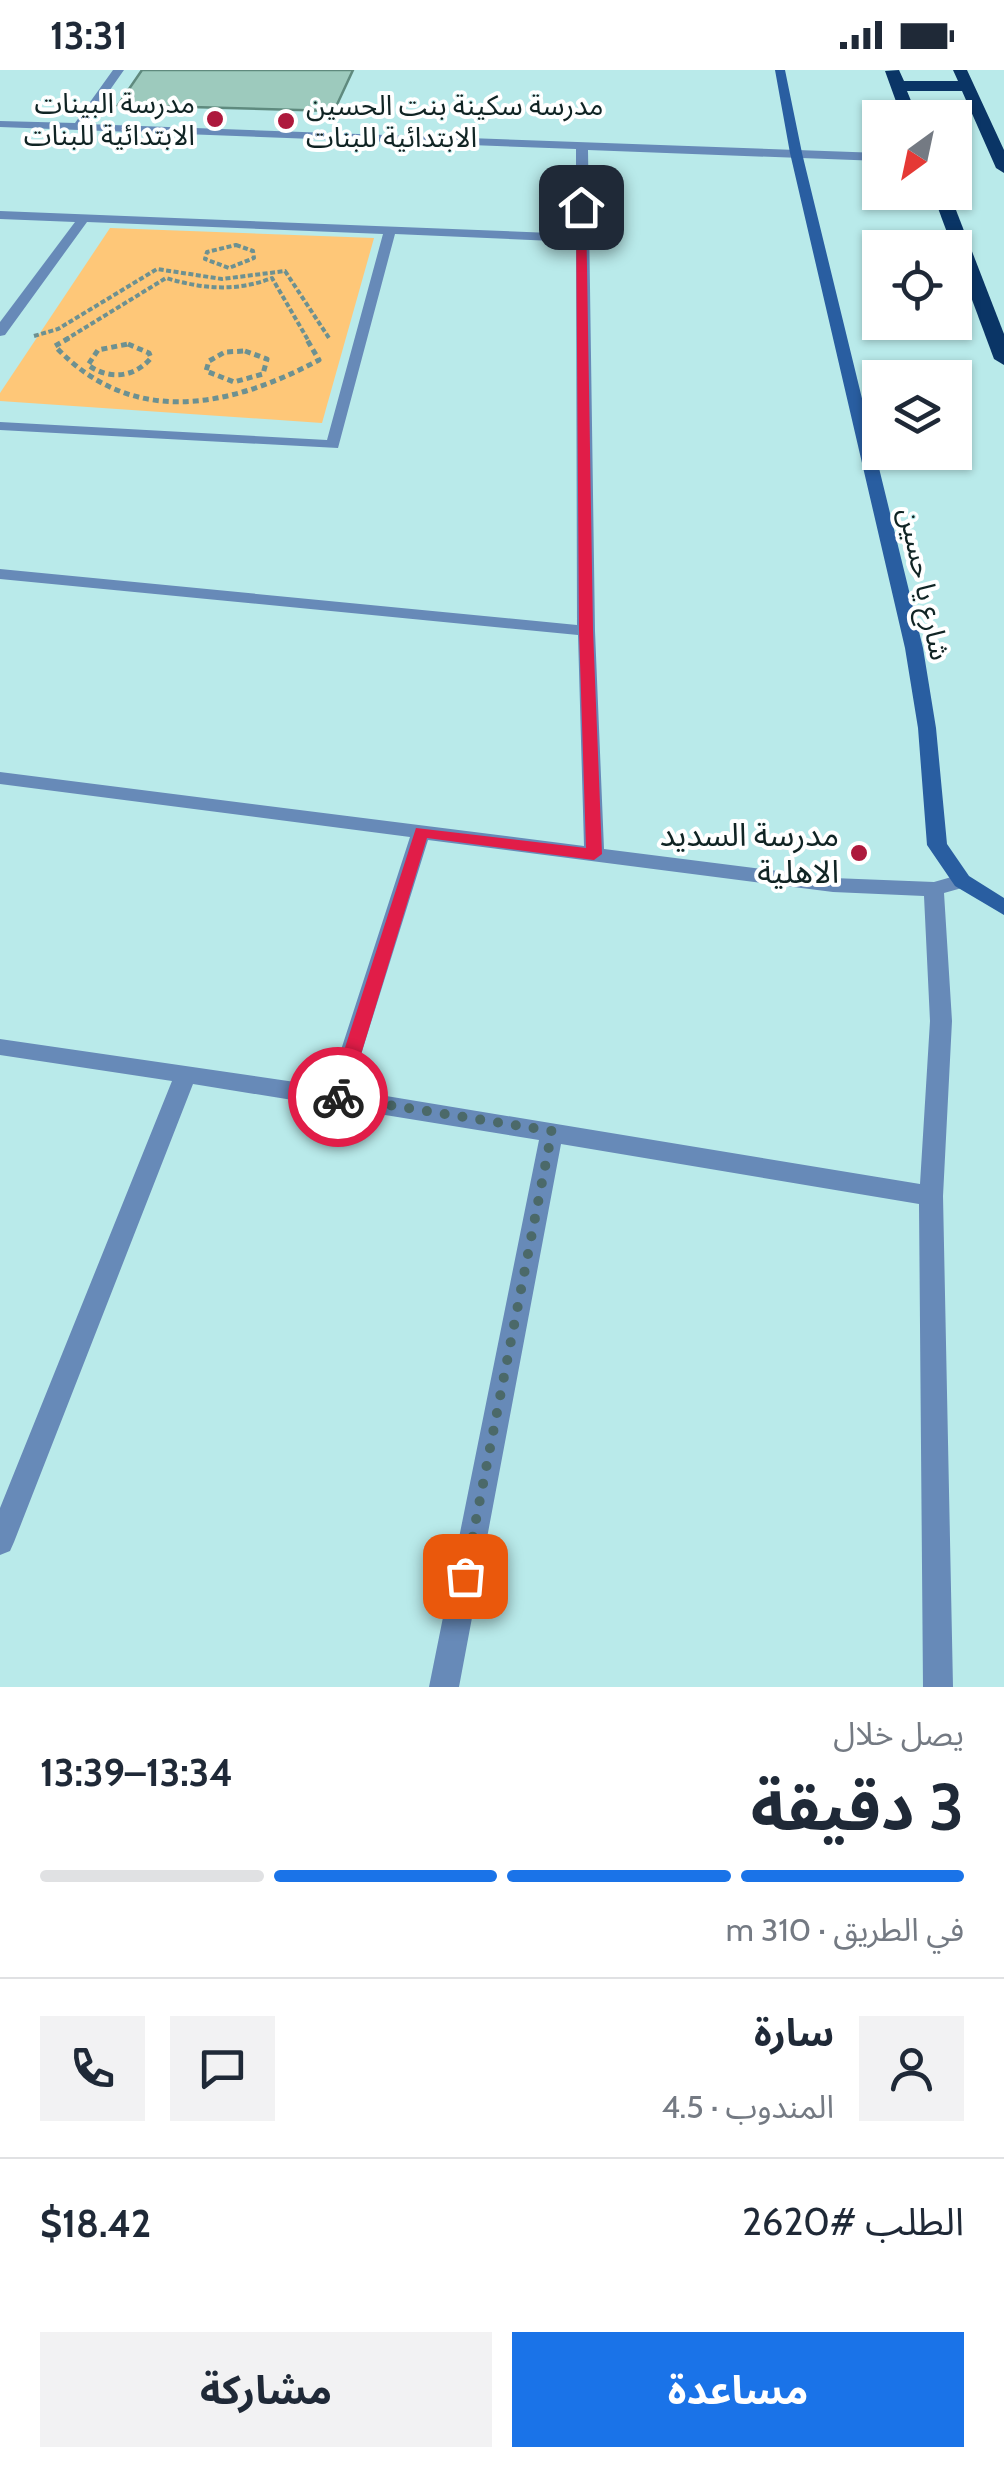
<!DOCTYPE html>
<html lang="ar">
<meta charset="utf-8">
<style>
body{margin:0;font-family:Cabin,"Noto Sans Arabic",sans-serif;background:#f2f2f3;color:#1f2937;direction:rtl;height:100vh;display:flex;flex-direction:column;font-size:38px;white-space:nowrap}
*{box-sizing:border-box;margin:0}
p{font-size:32px;color:#747a83}
.icon{flex:none;width:55px;height:55px;fill:none;stroke:currentColor;stroke-width:2;stroke-linecap:round;stroke-linejoin:round}
.map{position:relative;height:1617px;overflow:hidden;direction:ltr}
.panel{display:flex;flex-direction:column;background:#fff;flex:1}
.panel>*{flex:none}
.needle{width:65px;rotate:213deg}
.fabs{position:absolute;left:862px;top:30px;display:grid;gap:20px}
.fabs a{display:grid;place-items:center;width:110px;height:110px;border-radius:0px;background:#fff;box-shadow:0 2px 8px #0004;font-size:50px}
.pin{position:absolute;display:grid;place-items:center;width:85px;height:85px;color:#fff;margin:-42px;border-radius:20px;box-shadow:0 5px 15px #0006}
.courier{position:absolute;display:grid;place-items:center;width:100px;height:100px;margin:-50px;border:8px solid #e11d48;border-radius:50%;background:#fff;color:#222;box-shadow:0 2px 12px #0007}
.overview em{font-style:normal;font-weight:700}
.overview div{display:flex;flex-direction:column-reverse}
.overview{display:flex;align-items:center;justify-content:space-between;height:170px;padding:0 40px}
h1{font-size:65px;font-weight:700;line-height:75px}
.bar{display:grid;grid-template-columns:repeat(4,1fr);gap:15px 10px;align-content:center;height:120px;padding:0 40px}
.bar i{height:12px;border-radius:8px;background:#e0e1e3}
.bar .current{background:#1a73e8}
.bar p{grid-column:span 4}
.line{display:flex;align-items:center;gap:25px;padding:0 40px;border-top:2px solid #e0e1e3}
.line div{flex:1}
.round{display:grid;place-items:center;flex:none;width:105px;height:105px;border-radius:0px;background:#f2f2f3}
.button{display:flex;gap:20px;margin-top:auto;padding:20px 40px}
.button a{flex:1;height:115px;border-radius:0px;background:#1a73e8;color:#fff;font-size:40px;font-weight:700;line-height:115px;text-align:center}
.button a+a{background:#f2f2f3;color:#1f2937}
.status{display:flex;justify-content:space-between;align-items:center;height:70px;padding:0 50px;background:#fff;direction:ltr}
.status svg{height:28px;fill:currentColor}
.map>svg:first-child{display:block}
.green{fill:#fec778}
.building{fill:#9dcabd;stroke:#5f8a7e;stroke-width:2.5}
.lines{fill:none;stroke-linecap:round;stroke-linejoin:round}
.path-far1{stroke:#6d9191;stroke-width:4;stroke-dasharray:5 2.5;stroke-linecap:butt}
.path{stroke:#6d9191;stroke-width:5;stroke-dasharray:6 4;stroke-linecap:butt}
.minor{fill:#678ab8;fill-rule:evenodd}
.secondary{fill:#295ea1;fill-rule:evenodd}
.trunk{fill:#0a3566;fill-rule:evenodd}
.route{fill:#e11d48}
.done{stroke:#4b6969;stroke-width:10;stroke-dasharray:0 18}
.poi-dot{fill:#ad193c;stroke:#fff;stroke-width:4}
.labels{text-anchor:middle;stroke-width:8;stroke-linejoin:round;paint-order:stroke}
.far-poi-label{font-size:28px;fill:#102424;stroke:#fff;text-anchor:end}
.far-street-label{font-size:28px;fill:#102424;stroke:#fff}
.poi-label{font-size:32px;fill:#102424;stroke:#fff;text-anchor:end}
</style>
<div class="status"><b>13:31</b><svg viewBox="0 0 49 12"><path d="M0 12V9h3v3zM5 12V6h3v6zM10 12V3h3v9zM15 12V0h3v12zM26 1h20v11H26zM47 4h2v5h-2z"/></svg></div>
<div class="map">
<svg width="1004" height="1617" viewBox="0 0 1004 1617">
<rect width="100%" height="100%" fill="#b9eaea"/>
<polygon class="green" points="110,158 374,168 322,353 0,331 0,323"/>
<polygon class="building" points="142,0 353,0 334,41 118,35"/>
<g class="lines">
<g class="path-far1">
<polygon points="236,175 253,181 254,188 229,198 205,189 207,182"/>
<polyline points="34,266 58,259 157,199 222,209 285,201 329,268"/>
<path d="M65 270 166 208C203 219 236 222 272 208L308 270"/>
</g>
<g class="path">
<path d="M69 268 55 276C131 358 229 338 319 290L306 268"/>
<path d="M128 274 149 283 151 288C134 308 109 310 88 295L98 280Z"/>
<polygon points="245,281 267,289 263,304 234,312 206,301 209,291 225,282"/>
</g>
<path class="minor" d="M113 0H124L86 54 880 83V91L588 80 595 561 604 779 833 808 934 812 962 804 972 811 969 816 944 823 952 951 943 1126 953 1617H923L919 1134 561 1074 459 1617H429L539 1070 193 1014 14 1472 10 1481 0 1485V1438L172 1011 0 985V969L329 1017 410 767 0 714V702L584 776 578 565 0 509V499L577 555 576 172 395 164 338 378 0 360V352L327 370 383 164 87 152 5 265 0 266V252L75 152 0 149V141L576 164V79L0 57V51L75 53ZM428 770 833 822 924 826 930 951 920 1114 350 1020Z"/>
<polygon class="secondary" points="775,0 785,0 802,83 923,578 936,658 947,774 969,806 1004,828 1004,845 955,816 927,775 918,658 905,578 790,83"/>
<g class="trunk">
<polygon points="953,0 967,0 1004,80 1004,103 996,98 962,21 907,21 918,48 902,48 885,1 899,0 904,11 958,11"/>
<polygon points="932,122 949,122 1004,264 1004,295 994,289"/>
</g>
</g>
<polygon class="route" points="581,134 586,137 593,560 602,784 594,790 427,768 348,1027 338,1034 329,1027 416,758 586,778 579,560 576,137"/>
<g class="lines">
<polyline class="done" points="338,1027 552,1061 465,1506"/>
</g>
<g class="poi-dot">
<circle cx="215" cy="49" r="10"/>
<circle cx="286" cy="51" r="10"/>
<circle cx="859" cy="783" r="10"/>
</g>
<g class="labels">
<g class="far-poi-label">
<text x="195" y="43">مدرسة البينات<tspan x="195" dy="32">الابتدائية للبنات</tspan></text>
<text x="306" y="45" text-anchor="start">مدرسة سكينة بنت الحسين<tspan x="306" dy="32">الابتدائية للبنات</tspan></text>
</g>
<g class="far-street-label">
<text transform="translate(925 514) rotate(78)" y="10">شارع يا حسين</text>
</g>
<g class="poi-label">
<text x="839" y="776">مدرسة السديد<tspan x="839" dy="37">الاهلية</tspan></text>
</g>
</g>
</svg>
<div class="fabs">
<a><svg class="needle" viewBox="-14 -14 28 28"><path d="M0-13l5 13h-10z" fill="#e53935"/><path d="M0 13l5-13h-10z" fill="#747a83"/></svg></a>
<a><svg class="icon" aria-label="locate" viewBox="0 0 24 24"><circle cx="12" cy="12" r="6"/><path d="M12 2v4M12 18v4M2 12h4M18 12h4"/></svg></a>
<a><svg class="icon" aria-label="layers" viewBox="0 0 24 24"><path d="M12 4l9 5-9 5-9-5zM3 14l9 5 9-5"/></svg></a>
</div>
<div class="pin" style="left:465px;top:1506px;background:#ea580c"><svg class="icon" aria-label="bag" viewBox="0 0 24 24"><path d="M5 8h14l-1 12H6zM9 8a3 3 0 0 1 6 0"/></svg></div>
<div class="pin" style="left:581px;top:137px;background:#1f2937"><svg class="icon" aria-label="home" viewBox="0 0 24 24"><path d="M3 11l9-7 9 7M6 9v11h12V9"/></svg></div>
<div class="courier" style="left:338px;top:1027px"><svg class="icon" aria-label="bike" viewBox="0 0 24 24"><circle cx="6" cy="16" r="4"/><circle cx="18" cy="16" r="4"/><path d="M6 16l4-8h5l3 8M10 8l3 8H6M13 5h3"/></svg></div>
</div>
<section class="panel">
<div class="overview"><div><h1>3 دقيقة</h1><p>يصل خلال</p></div><em>13:34–13:39</em></div>
<div class="bar"><i class="current"></i><i class="current"></i><i class="current"></i><i></i><p>في الطريق · 310 m</p></div>
<div class="line" style="height:180px"><a class="round"><svg class="icon" aria-label="person" viewBox="0 0 24 24"><circle cx="12" cy="8" r="4"/><path d="M4 21q1-7 8-7t8 7"/></svg></a><div><b>سارة</b><p>المندوب · 4.5</p></div><a class="round"><svg class="icon" aria-label="chat" viewBox="0 0 24 24"><path d="M4 5h16v11H9l-5 4z"/></svg></a><a class="round"><svg class="icon" aria-label="phone" viewBox="0 0 24 24"><path d="M5 4h4l2 5-3 2q2 4 5 5l2-3 5 2v4C11 20 4 13 5 4z"/></svg></a></div>
<div class="line" style="height:130px"><div>الطلب #2620</div><b>$18.42</b></div>
<div class="button"><a>مساعدة</a><a>مشاركة</a></div>
</section>
